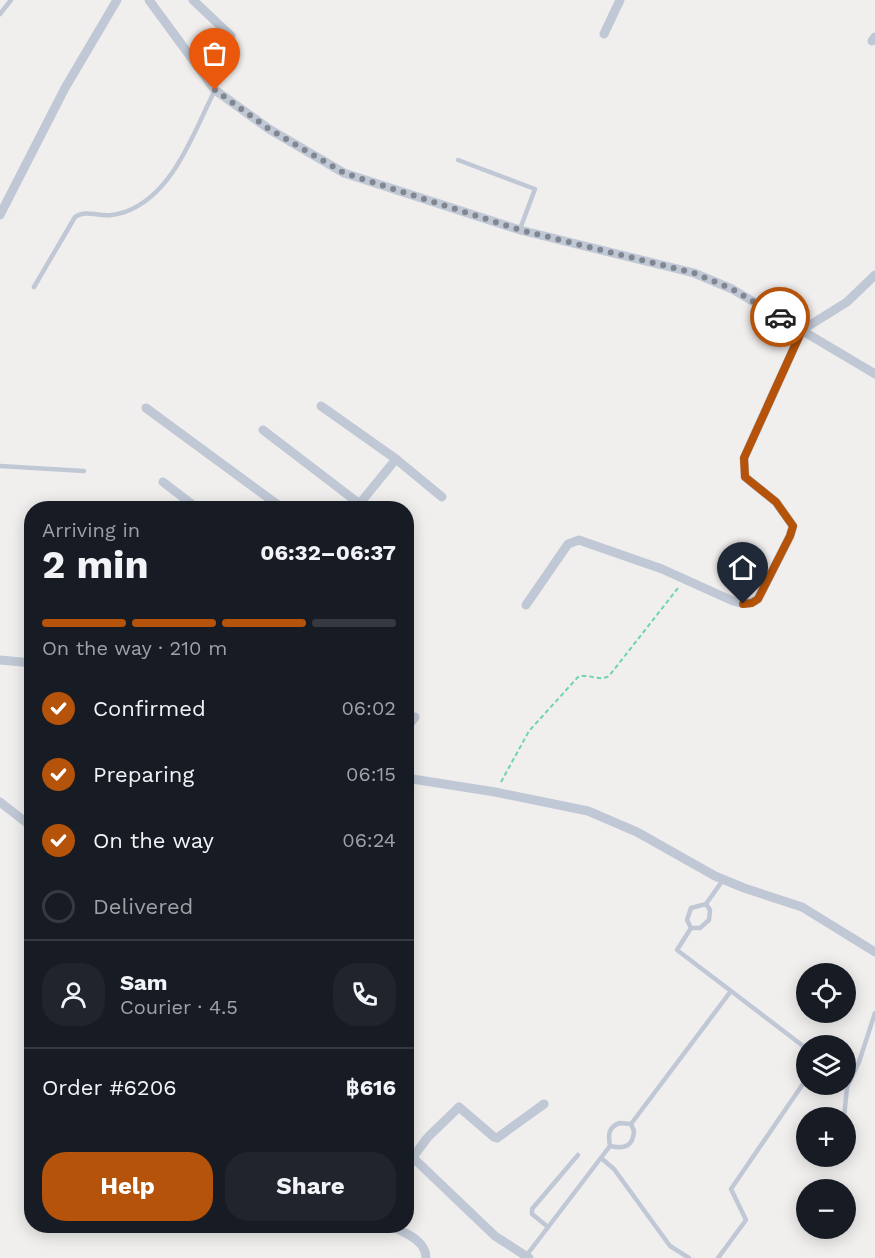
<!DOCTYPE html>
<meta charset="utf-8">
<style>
body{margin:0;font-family:"Work Sans",sans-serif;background:#20242c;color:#f1f3f6;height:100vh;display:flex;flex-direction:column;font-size:22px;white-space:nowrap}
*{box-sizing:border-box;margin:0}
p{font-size:20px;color:#9ea1a6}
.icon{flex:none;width:33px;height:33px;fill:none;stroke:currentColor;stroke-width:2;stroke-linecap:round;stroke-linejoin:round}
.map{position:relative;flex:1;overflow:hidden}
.details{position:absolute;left:24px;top:501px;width:390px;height:732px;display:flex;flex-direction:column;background:#171b24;border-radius:24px;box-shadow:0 3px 15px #0003}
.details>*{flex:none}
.fabs{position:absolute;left:796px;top:963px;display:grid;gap:12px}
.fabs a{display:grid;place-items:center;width:60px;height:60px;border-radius:50%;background:#171b24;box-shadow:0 3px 15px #0003;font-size:30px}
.pin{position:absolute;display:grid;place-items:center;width:51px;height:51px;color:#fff;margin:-62px -26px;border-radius:50% 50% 50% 0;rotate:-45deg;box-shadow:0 0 6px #0007}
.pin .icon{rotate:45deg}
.courier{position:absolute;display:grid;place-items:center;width:60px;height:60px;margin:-30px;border:4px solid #b45309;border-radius:50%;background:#fff;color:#222;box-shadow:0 2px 8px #0007}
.overview em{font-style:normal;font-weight:700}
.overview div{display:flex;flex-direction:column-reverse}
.overview{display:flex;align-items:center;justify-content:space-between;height:102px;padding:0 18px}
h1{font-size:39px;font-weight:700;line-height:45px}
.bar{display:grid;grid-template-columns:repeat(4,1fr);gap:9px 6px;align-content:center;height:72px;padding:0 18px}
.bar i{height:8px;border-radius:4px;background:#363941}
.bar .active{background:#b45309}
.bar p{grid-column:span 4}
.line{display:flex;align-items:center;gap:15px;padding:0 18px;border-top:2px solid #363941}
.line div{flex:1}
.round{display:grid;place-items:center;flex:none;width:63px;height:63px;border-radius:24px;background:#20242c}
ol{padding:0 18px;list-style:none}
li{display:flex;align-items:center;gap:18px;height:66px}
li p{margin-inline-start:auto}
li .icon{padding:6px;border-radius:50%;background:#b45309;color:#fff;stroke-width:4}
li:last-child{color:#9ea1a6}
li i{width:33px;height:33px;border:3px solid #363941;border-radius:50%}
.cta{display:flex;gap:12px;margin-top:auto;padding:12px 18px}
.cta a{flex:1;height:69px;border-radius:24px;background:#b45309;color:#fff;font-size:24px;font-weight:700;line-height:69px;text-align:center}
.cta a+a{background:#20242c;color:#f1f3f6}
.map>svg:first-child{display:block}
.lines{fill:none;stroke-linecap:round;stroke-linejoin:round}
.path{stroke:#6dd4b0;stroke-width:2;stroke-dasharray:4.5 3;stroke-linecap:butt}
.lane{stroke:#c0c8d5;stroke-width:4.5}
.street{stroke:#c0c8d5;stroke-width:9}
.done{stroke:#818690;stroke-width:6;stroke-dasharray:0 10.8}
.route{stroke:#b45309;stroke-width:8}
</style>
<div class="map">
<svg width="875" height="1258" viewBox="0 0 875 1258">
<rect width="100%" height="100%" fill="#f1eeee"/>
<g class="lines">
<path class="path" d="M501 782 529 731 578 677C589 673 599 682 609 676L678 588"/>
<g class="lane">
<polyline points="0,14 11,0"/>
<polyline points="458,160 535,189 520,229"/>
<path d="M34 287 75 217C85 209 99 217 111 215 116 215 121 213 125 212 174 194 193 133 215 90"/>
<polyline points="0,466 84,471"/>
<polyline points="32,876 32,888"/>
<polyline points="691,928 700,928 709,920 710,910 706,904"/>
<polyline points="731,991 807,1049"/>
<polyline points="844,1118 847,1087 859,1062 875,1013"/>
<path d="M610 1146C624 1149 633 1147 634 1131L631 1124"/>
<polyline points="601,1158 614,1169 670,1246 689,1258"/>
<polyline points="548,1227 532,1214 532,1209 578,1155"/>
<path d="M526 1256 610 1146C608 1135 608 1127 620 1123L631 1124 731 991 677 950 691 928 687 920 691 908 706 904 723 880"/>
<polyline points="718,1258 746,1220 731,1189 807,1078"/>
</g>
<g class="street">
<polyline points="149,0 215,90 269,129 344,173 520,230 694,273 732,289 875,374"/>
<polyline points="193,0 231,36"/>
<polyline points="604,34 620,0"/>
<polyline points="872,41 875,37"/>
<polyline points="0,215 65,88 117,0"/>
<polyline points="802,330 847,302 875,275"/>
<polyline points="321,406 396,459"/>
<polyline points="146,408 282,508"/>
<polyline points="263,430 365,508"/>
<polyline points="163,482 197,508"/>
<polyline points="356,508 396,459 442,497"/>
<polyline points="406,541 409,543"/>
<path d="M526 605 568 544 579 540 662 569 733 601C743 604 749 605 758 599L790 536 793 526 776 502 745 477 744 458 802 330"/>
<polyline points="0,660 32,663"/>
<polyline points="406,729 415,717"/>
<polyline points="406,778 495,792 588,811 637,832 715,876 744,888 802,907 875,952"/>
<polyline points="0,802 32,827"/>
<polyline points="406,1151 495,1236 529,1258"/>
<polyline points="413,1157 428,1137 459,1107 494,1137 497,1138 544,1104"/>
<path d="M391 1226C405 1233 426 1240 426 1258"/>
</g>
</g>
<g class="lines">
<polyline class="done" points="215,90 269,129 344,173 520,230 694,273 732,289 780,317"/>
<polyline class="route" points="743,604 752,603 758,599 790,536 793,526 776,502 745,477 744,458 802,330 780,317"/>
</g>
</svg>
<div class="fabs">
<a><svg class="icon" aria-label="locate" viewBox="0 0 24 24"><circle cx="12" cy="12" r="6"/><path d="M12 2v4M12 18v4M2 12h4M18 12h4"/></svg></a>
<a><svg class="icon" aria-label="layers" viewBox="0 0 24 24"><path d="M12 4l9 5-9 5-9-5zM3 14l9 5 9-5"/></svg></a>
<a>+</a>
<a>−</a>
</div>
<div class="pin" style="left:215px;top:90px;background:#ea580c"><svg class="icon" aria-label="bag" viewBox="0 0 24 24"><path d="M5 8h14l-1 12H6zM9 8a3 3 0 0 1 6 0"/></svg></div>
<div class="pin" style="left:743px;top:604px;background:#1f2937"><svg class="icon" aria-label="home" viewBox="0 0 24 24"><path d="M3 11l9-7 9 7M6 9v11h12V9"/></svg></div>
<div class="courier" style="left:780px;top:317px"><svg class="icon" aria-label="car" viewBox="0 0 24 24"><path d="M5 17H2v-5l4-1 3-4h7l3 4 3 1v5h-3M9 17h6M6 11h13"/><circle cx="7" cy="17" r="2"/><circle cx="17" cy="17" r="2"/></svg></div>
<section class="details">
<div class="overview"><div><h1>2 min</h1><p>Arriving in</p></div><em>06:32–06:37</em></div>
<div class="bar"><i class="active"></i><i class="active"></i><i class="active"></i><i></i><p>On the way · 210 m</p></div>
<ol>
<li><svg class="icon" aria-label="check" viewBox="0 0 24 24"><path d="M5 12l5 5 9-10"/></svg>Confirmed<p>06:02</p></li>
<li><svg class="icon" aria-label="check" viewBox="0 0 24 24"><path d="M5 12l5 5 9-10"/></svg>Preparing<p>06:15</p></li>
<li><svg class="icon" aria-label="check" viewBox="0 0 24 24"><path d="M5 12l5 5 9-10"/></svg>On the way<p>06:24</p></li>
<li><i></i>Delivered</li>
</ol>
<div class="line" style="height:108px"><a class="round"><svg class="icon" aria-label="person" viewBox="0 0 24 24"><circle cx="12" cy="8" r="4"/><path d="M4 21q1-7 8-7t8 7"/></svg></a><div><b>Sam</b><p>Courier · 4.5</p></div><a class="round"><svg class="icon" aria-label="phone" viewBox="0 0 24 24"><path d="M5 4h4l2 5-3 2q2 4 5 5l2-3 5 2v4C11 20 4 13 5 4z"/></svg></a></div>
<div class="line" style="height:78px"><div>Order #6206</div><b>฿616</b></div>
<div class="cta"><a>Help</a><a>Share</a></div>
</section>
</div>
